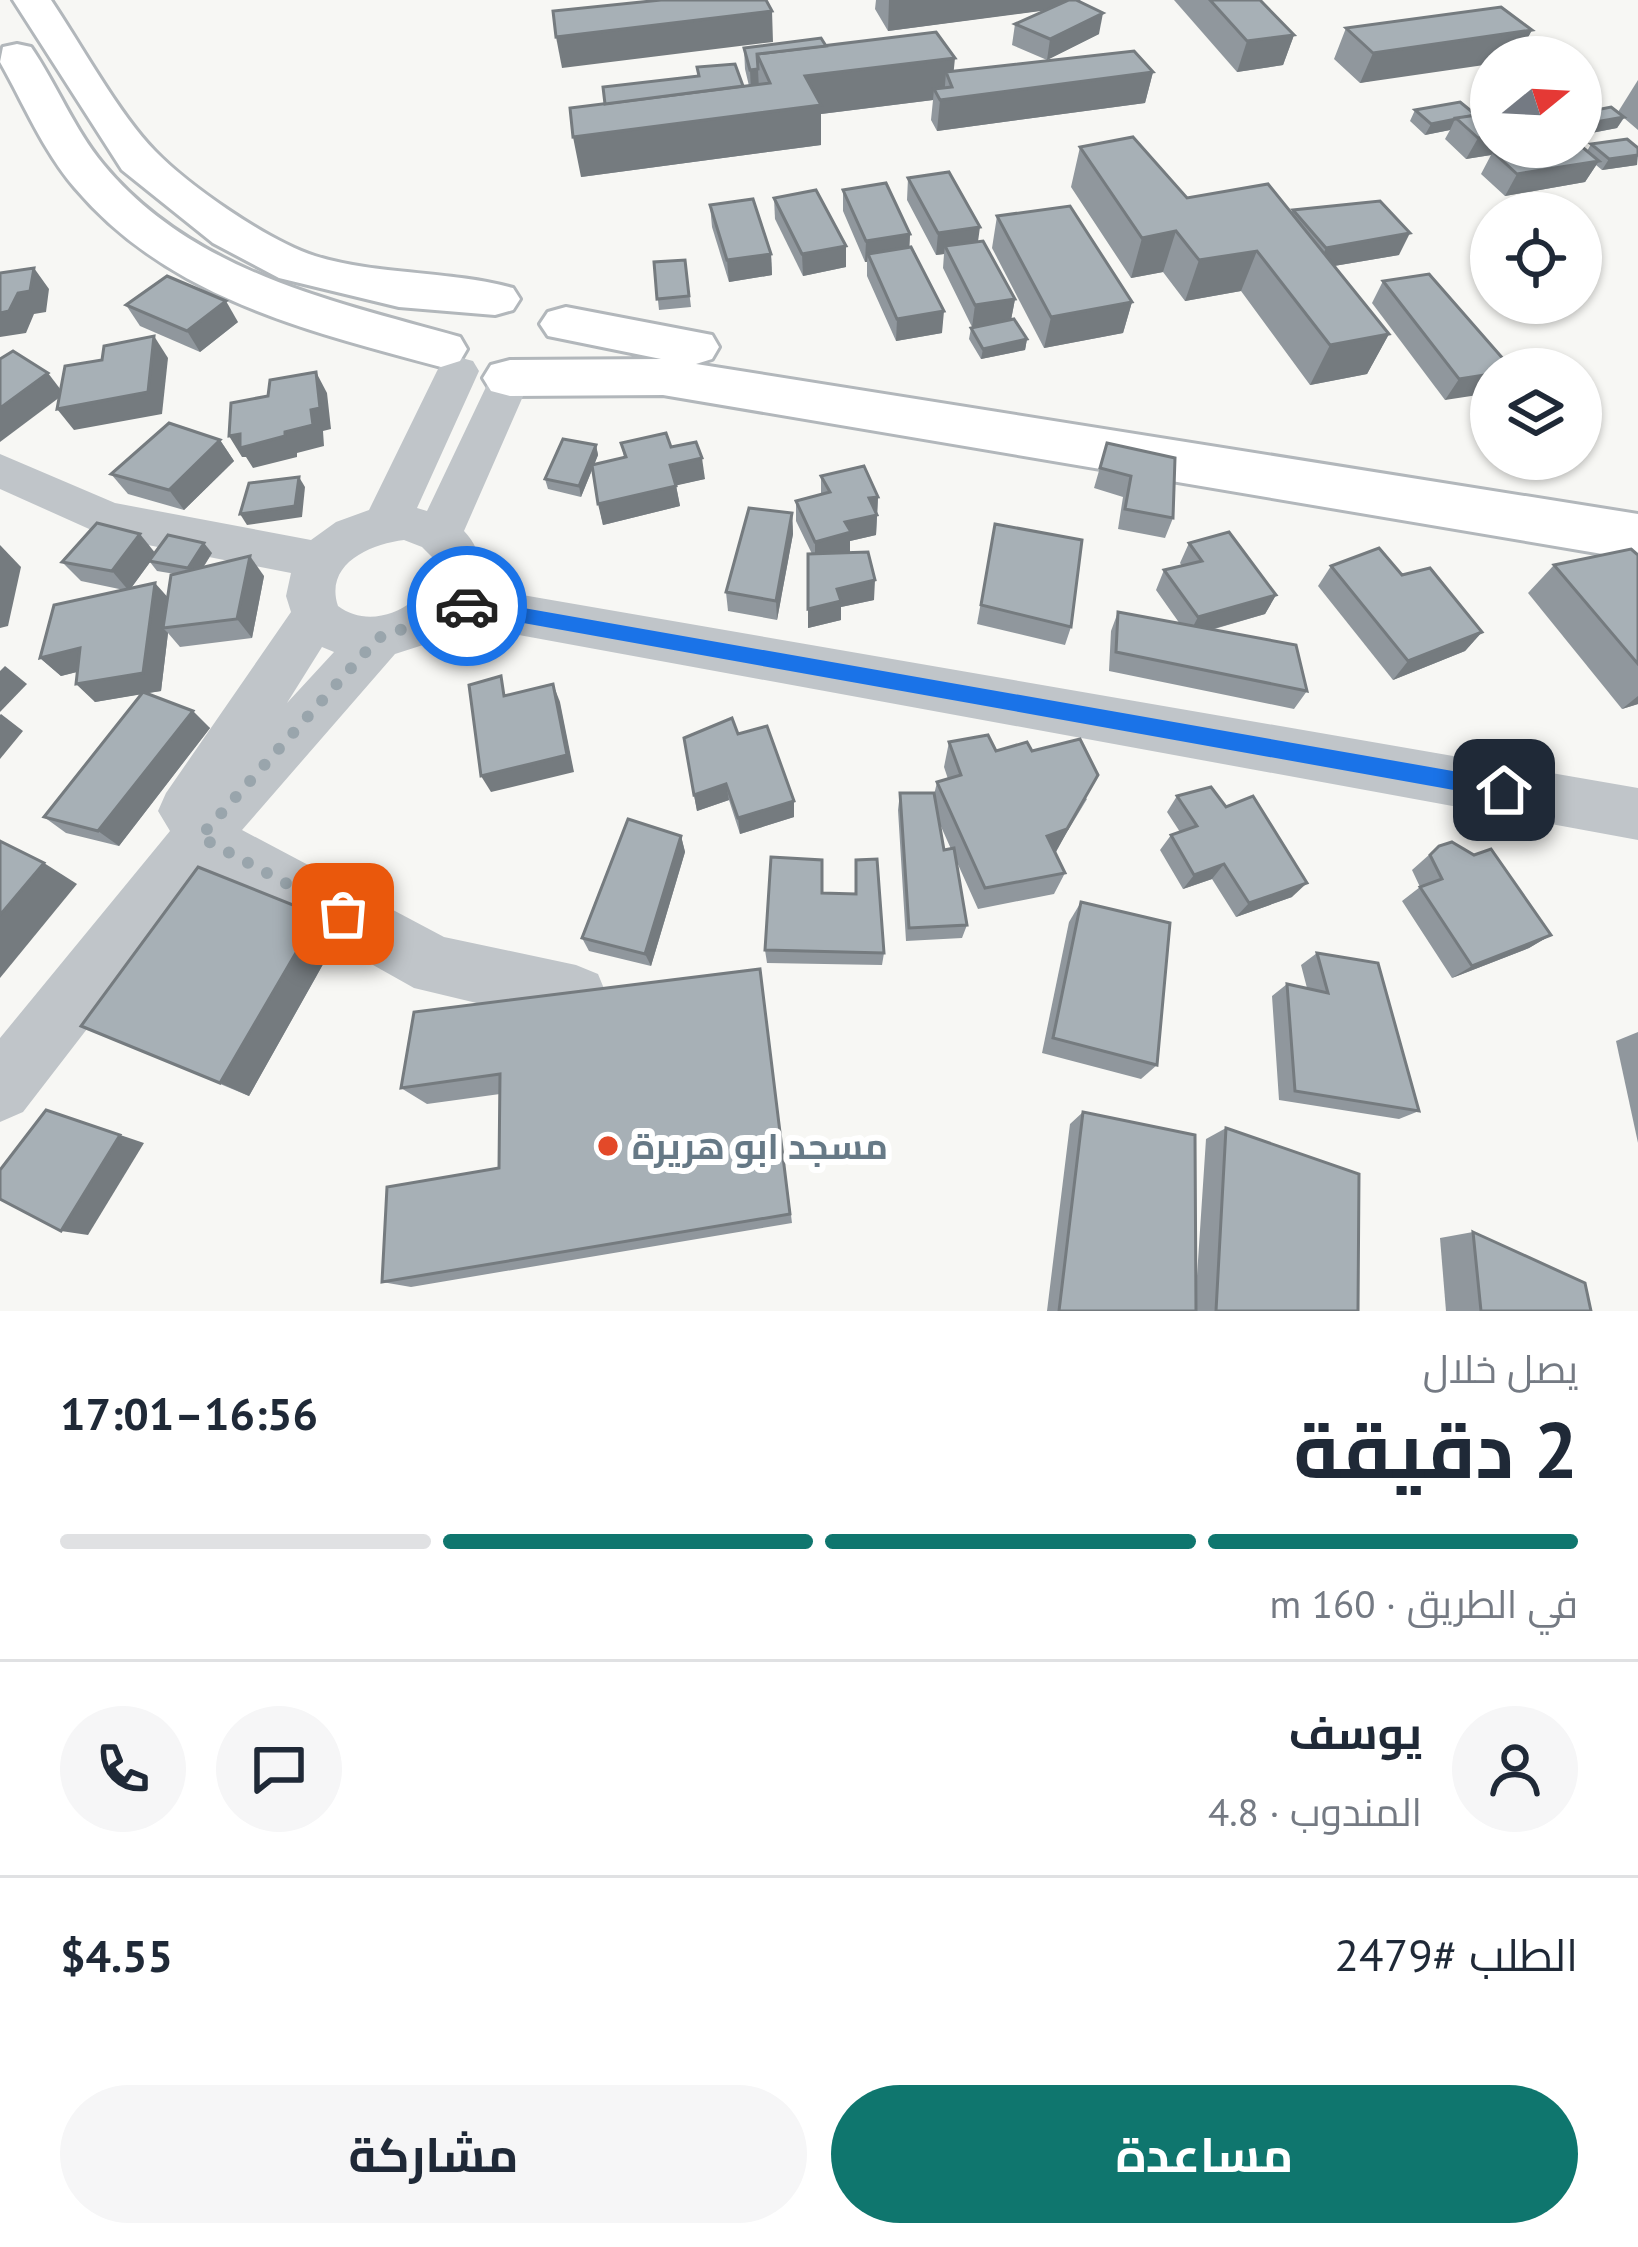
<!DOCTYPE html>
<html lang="ar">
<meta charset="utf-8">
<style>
body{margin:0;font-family:"PT Sans",Cairo,sans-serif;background:#f6f6f7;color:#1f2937;direction:rtl;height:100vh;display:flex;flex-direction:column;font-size:45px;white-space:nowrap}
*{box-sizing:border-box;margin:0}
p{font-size:39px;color:#747a83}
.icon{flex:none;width:66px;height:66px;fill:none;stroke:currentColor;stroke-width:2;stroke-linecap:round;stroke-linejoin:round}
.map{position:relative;height:1311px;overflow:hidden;direction:ltr}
.side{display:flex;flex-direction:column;background:#fff;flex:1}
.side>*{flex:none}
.needle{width:78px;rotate:72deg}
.buttons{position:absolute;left:1470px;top:36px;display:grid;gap:24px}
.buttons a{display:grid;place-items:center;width:132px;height:132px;border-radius:50%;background:#fff;box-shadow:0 3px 9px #0004;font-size:60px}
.pin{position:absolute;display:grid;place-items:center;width:102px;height:102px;color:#fff;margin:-51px;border-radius:24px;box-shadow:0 6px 18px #0006}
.courier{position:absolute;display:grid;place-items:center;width:120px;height:120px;margin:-60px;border:9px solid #1a73e8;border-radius:50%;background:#fff;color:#222;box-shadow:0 3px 15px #0007}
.summary em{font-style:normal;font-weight:700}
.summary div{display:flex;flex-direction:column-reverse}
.summary{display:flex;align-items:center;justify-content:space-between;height:204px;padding:0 60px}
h1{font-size:78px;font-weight:700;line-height:90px}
.bar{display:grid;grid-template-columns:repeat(4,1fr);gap:18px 12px;align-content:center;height:144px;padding:0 60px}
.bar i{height:15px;border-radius:9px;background:#e0e1e3}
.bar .current{background:#0f766e}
.bar p{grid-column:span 4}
.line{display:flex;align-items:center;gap:30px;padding:0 60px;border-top:3px solid #e0e1e3}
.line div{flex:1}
.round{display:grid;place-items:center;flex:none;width:126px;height:126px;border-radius:63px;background:#f6f6f7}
.cta{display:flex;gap:24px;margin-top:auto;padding:24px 60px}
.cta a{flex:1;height:138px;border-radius:72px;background:#0f766e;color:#fff;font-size:48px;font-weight:700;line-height:138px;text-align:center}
.cta a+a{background:#f6f6f7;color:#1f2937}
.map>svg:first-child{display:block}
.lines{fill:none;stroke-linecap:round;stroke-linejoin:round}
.primary-casing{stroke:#b2b7bb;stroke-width:6}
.street{fill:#c0c5c9;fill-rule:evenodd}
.primary{fill:#fff;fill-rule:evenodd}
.wall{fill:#90979d;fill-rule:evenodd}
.shaded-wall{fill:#757b7f}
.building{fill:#a7b0b6;stroke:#757b7f;stroke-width:3}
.route{fill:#1a73e8}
.done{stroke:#99a5ac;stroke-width:12;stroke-dasharray:0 21.6}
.poi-dot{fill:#e34929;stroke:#fff;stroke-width:4.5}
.labels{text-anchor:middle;stroke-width:12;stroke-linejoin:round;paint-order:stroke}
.near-poi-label{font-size:36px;font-weight:bold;fill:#667986;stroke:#fff;text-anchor:start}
</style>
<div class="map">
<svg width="1638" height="1311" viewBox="0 0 1638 1311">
<rect width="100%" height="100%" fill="#f7f7f4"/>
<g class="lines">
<defs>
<g id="primary">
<path d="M13 0H51C80 43 120 116 155 151 189 186 268 241 315 256 380 276 448 270 513 288L520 299 513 310 495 315 399 307 279 278 213 243 122 170Z"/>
<path d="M17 44 31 47C57 85 74 129 103 164 192 272 332 301 460 337L467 349 460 361 441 367C308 331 168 298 75 188 43 151 24 104 0 62L3 47Z"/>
<polygon points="566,307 712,335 719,347 712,359 696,364 1638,514 1638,560 663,395 510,396 491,391 483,378 491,365 510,360 661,359 548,336 540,324 548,312"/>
</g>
</defs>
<use href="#primary" class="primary-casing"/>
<path class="street" d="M458 357 473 361 479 371 417 508 427 511 495 368 510 364 525 368 531 378 464 531C480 548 484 566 476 587L1638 788V840L453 623 423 645 395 654 242 830 444 937 576 965 598 974 607 996 598 1018 576 1027 414 988 208 872 23 1112 0 1122V1038L170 831 158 811 166 793 291 612 286 596 291 573 107 537 0 489V454L115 503 311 540 336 522 369 510 437 371 443 361ZM404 540 422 547 432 557C436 603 374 634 338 606 324 564 370 544 404 540ZM322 647 334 652 287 703Z"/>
<use href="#primary" class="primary"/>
</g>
<g class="wall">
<polygon points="876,0 1080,0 1099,34 1047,60 1012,45 1015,24 1045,10 888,31 875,9"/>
<polygon points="1174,0 1260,0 1294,35 1283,65 1237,72"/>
<polygon points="1346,28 1532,30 1517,57 1491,57 1360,83 1334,59"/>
<polygon points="826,46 954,71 1153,72 1145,103 937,131 931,120 933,100 821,114 821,145 581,177 605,104 698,76 697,67 743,86 749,86 745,69 744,48"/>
<polygon points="1638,80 1638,130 1624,118 1617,128 1581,135 1581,113 1618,112"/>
<polygon points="1460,102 1491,147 1587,151 1591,144 1637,165 1602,170 1596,165 1585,182 1505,196 1481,174 1491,155 1466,159 1445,139 1450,130 1425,135 1410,121 1415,110"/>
<polygon points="1080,147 1187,198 1291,213 1293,210 1399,255 1334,266 1389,334 1367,374 1310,385 1241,291 1185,301 1163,272 1131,278 1071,187"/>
<polygon points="908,178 978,241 1015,299 1011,320 1027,339 1025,350 981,359 969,339 971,328 1004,321 972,327 943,268 944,254 936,255 907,200"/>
<polygon points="843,190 910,234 909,247 942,333 896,341 867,276 867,262 865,262 843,211"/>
<polygon points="774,198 846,267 803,276 775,219"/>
<polygon points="710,205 771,254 772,275 729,282 712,227"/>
<polygon points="997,216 1132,302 1123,333 1044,348 992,248"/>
<polygon points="685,260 691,307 659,310 654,262"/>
<polygon points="1383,281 1512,369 1445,400 1372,303"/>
<polygon points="126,305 238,322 200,352 140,326"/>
<polygon points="220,440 234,461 184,510 128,494 111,474"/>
<polygon points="621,443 671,447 705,479 676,485 680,506 603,525 592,470 581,497 548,489 545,479 596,445 598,455 594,465 624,457"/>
<polygon points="1107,443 1173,518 1165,538 1118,529 1123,497 1094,488"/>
<polygon points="821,476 878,497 876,535 850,541 850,552 874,600 841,607 841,620 808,628 812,554 796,521 796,501 821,494"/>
<polygon points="792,513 793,534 777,620 728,611 726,592"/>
<polygon points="995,524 1071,627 1065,645 977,624"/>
<polygon points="1189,543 1276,595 1265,614 1211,630 1307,691 1294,709 1109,671 1111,631 1118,612 1180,624 1156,590 1164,570 1182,566 1180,563"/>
<path d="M155 553H212L203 568 264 576 252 638 180 647 168 633 161 691 147 693 210 728 119 846 66 833 44 817 141 694 95 702 77 672 61 676 40 658 124 590 81 581 62 562ZM150 562 157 571 175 574 168 598 131 588Z"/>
<polygon points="1638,555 1638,704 1622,709 1528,593 1554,565"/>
<polygon points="1331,566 1402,575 1482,632 1465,651 1393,680 1318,586"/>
<polygon points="738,734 794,817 740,834 729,800 697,811 694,795"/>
<path d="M949 742 996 751H1032L1087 799 1055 852 1065 873 1054 894 978 909 956 860 967 925 962 938 906 941 898 810 900 793 934 795 937 782 948 779 944 767ZM939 822 951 849 944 850Z"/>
<polygon points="1177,796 1292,897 1236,917 1212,879 1183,889 1160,850 1171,835 1180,832 1167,812"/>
<polygon points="681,836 685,852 651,966 589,951 582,938"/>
<polygon points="1439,846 1551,935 1529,948 1452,978 1402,901 1420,887 1412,870"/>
<polygon points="856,860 884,953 882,965 767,963 765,950 822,893 855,894"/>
<polygon points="1081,902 1157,1065 1141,1079 1042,1053 1069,922"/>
<polygon points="340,934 249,1096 81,1026"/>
<polygon points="1317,953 1419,1111 1399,1119 1279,1100 1272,996 1287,984 1307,988 1301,965"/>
<polygon points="760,969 792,1223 411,1287 382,1282 499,1168 500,1094 427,1104 401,1088"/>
<polygon points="1638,1032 1638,1143 1616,1041"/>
<polygon points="1083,1112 1196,1291 1206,1139 1226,1128 1358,1311 1047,1311 1070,1124"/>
<polygon points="1473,1232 1591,1311 1446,1311 1440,1238"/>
</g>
<g class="shaded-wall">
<polygon points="889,0 1080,0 1079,6 888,31"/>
<polygon points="772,11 773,42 562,68 556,37"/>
<polygon points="1103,13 1099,34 1047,60 1050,39"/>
<polygon points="1532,30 1517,57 1491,57 1491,64 1360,83 1373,53"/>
<polygon points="1294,35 1283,65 1237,72 1247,41"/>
<polygon points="955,58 951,98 952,87 946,72 944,98 934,89 933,100 821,114 821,145 581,177 573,137 770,83 763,68"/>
<polygon points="758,69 759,90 751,91 750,70"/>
<polygon points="1153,72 1145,103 937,131 940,100"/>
<polygon points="1624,117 1617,128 1581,135 1581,130 1584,124"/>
<polygon points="1455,119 1450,130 1425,135 1431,124"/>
<polygon points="1491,136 1491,147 1543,147 1493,152 1491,155 1466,159 1478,138"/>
<polygon points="1638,155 1637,165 1602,170 1609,159"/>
<polygon points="1599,161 1585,182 1505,196 1517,174"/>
<polygon points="980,227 977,249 945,246 944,254 936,255 938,233"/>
<polygon points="1176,231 1163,272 1131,278 1142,238"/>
<polygon points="1410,233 1399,255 1316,269 1326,248"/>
<polygon points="910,234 909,256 868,254 867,262 865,262 866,241"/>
<polygon points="846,246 846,267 803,276 802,254"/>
<polygon points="1257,251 1241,291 1185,301 1199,260"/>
<polygon points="771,254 772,275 729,282 727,260"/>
<polygon points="34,268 49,289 46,312 34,314 26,333 0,337 0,313 18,293"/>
<polygon points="1015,299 1011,320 972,327 975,305"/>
<polygon points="226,301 238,322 200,352 187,331"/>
<polygon points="1132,302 1123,333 1044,348 1051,317"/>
<polygon points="944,311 942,333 896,341 897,319"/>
<polygon points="1389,334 1367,374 1310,385 1330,345"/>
<polygon points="154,336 168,358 162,414 74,430 57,409"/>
<polygon points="1027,339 1025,350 981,359 983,349"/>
<polygon points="316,372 327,393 331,429 323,431 324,446 297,453 297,457 253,468 246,457 242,457 229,436 285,432 311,410"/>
<polygon points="48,373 64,394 0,442 0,408"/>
<polygon points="1491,374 1491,393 1445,400 1459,379"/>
<polygon points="220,440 234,461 184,510 169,490"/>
<polygon points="596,445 598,455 581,497 579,486"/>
<polygon points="702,458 705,479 674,486 670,465"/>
<polygon points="299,477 305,487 302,517 247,525 240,514"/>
<polygon points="676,486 680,506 603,525 598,504"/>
<polygon points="878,497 876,535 850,541 850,552 815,562 815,542 845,522 869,498"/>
<polygon points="792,513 793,534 777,620 776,601"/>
<polygon points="140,534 156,554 129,591 112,571"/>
<polygon points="204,543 212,553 196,578 188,568"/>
<polygon points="0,545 21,567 8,626 0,628"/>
<polygon points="250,556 264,576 252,638 237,619"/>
<polygon points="875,580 874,600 841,607 841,620 808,628 808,609 837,589"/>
<polygon points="155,583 172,602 163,628 168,633 161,691 95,702 76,684"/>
<polygon points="1276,595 1265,614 1188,636 1198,617"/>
<polygon points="1482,632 1465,651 1393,680 1408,661"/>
<polygon points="80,648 100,666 61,676 40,658"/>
<polygon points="5,666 27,684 0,712 0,671"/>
<polygon points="553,684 560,702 574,772 491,792 481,776"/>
<polygon points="1638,696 1638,704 1622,709"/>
<polygon points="193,711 210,728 119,846 98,831"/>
<polygon points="1,714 23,731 0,759 0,715"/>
<polygon points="1098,775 1056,852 1037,858 1047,836"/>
<polygon points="726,784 729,800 697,811 694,795"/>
<polygon points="794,801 794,817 740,834 738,818"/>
<polygon points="681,836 685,852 651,966 645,954"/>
<polygon points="44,863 77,884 0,978 0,915"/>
<polygon points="1224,864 1212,879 1183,889 1194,875"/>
<polygon points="1307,883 1292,897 1236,917 1249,903"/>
<polygon points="318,915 340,934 249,1096 220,1083"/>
<polygon points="1551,935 1529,948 1452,978 1472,966"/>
<polygon points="46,1110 144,1143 88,1235 61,1231"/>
</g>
<g class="building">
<polygon points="661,0 766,0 772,11 556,37 553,11"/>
<polygon points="1069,0 1076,0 1103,13 1050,39 1015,24"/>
<polygon points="1210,0 1260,0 1294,35 1247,41"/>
<polygon points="1501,7 1532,30 1373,53 1346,28"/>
<polygon points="936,32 955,58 805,76 821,105 573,137 570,108 770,83 757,54"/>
<polygon points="821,38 826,46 757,54 758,69 750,70 744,48"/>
<polygon points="1134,51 1153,72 940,100 934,89 952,87 946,72"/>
<polygon points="735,64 743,86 605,104 603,87 699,76 697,67"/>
<polygon points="1460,102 1476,115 1431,124 1415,110"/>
<polygon points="1611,107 1624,117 1584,124 1581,122 1581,113"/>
<polygon points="1491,113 1491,136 1478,138 1456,118"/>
<polygon points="1133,137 1187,198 1268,184 1389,334 1330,345 1257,251 1199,260 1176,231 1142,238 1080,147"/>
<polygon points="1627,139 1638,148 1638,155 1609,159 1591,144"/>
<polygon points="1581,146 1599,161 1517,174 1493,152 1524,147"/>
<polygon points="949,172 980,227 938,233 908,178"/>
<polygon points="886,183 910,234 866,241 843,190"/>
<polygon points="816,190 846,246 802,254 774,198"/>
<polygon points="753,199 771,254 727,260 710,205"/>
<polygon points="1380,201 1410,233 1326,248 1293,210"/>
<polygon points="1070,206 1132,302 1051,317 997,216"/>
<polygon points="983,241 1015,299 975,305 945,246"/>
<polygon points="911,247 944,311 897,319 868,254"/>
<polygon points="685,260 689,296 657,299 654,262"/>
<polygon points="34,268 30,291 18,293 9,311 0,313 0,273"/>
<polygon points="1429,274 1512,369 1491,369 1491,374 1459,379 1383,281"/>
<polygon points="167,276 226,301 187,331 126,305"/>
<polygon points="1014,319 1027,339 983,349 971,328"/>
<polygon points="154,336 148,392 57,409 65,366 102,360 104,346"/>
<polygon points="13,351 48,373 0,408 0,359"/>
<polygon points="316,372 320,408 311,410 313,425 285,432 285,436 240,448 240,434 229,436 231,403 268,396 270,380"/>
<polygon points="169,423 220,440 169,490 111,474"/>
<polygon points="666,433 671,447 696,442 702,458 670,465 676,486 598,504 592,465 626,457 621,443"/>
<polygon points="563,439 596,445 579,486 545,479"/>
<polygon points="1107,443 1175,458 1173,518 1125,509 1131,476 1100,468"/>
<polygon points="864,466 878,497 869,498 877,515 845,522 851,532 815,542 796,501 830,492 821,476"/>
<polygon points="299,477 295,506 240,514 249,483"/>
<polygon points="749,508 792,513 776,601 726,592"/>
<polygon points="97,523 140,534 112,571 62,562"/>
<polygon points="995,524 1082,540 1071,627 981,605"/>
<polygon points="1229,532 1276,595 1198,617 1164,570 1202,561 1189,543"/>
<polygon points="168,535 204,543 188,568 149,561"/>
<polygon points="1379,548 1402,575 1430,568 1482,632 1408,661 1331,566"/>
<polygon points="1631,549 1638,555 1638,664 1554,565"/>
<polygon points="868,552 875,580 837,589 841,601 808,609 808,554"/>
<polygon points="250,556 237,619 163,628 171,575"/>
<polygon points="155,583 143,673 76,684 80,648 40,658 54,605"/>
<polygon points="1118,612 1296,645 1307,691 1116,652"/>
<polygon points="501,676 504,696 553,684 567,755 481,776 469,685"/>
<polygon points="143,692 193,711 98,831 44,817"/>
<polygon points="732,718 738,734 767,726 794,801 738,818 726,784 694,795 684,738"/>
<polygon points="988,735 996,751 1027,742 1032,751 1080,739 1098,775 1067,829 1047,836 1065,873 985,888 937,782 961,775 949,742"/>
<polygon points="1211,787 1226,807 1253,796 1307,883 1249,903 1224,864 1194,875 1171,835 1197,826 1177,796"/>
<polygon points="900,793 934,793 944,850 954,848 967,925 909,928"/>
<polygon points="628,819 681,836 645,954 582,938"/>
<polygon points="0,841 44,863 0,915"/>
<polygon points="1452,842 1474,855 1491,849 1551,935 1472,966 1420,887 1442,879 1430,855 1439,846"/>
<polygon points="771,857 822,860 822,893 856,894 856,860 877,859 884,953 765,950"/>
<polygon points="198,867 318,915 220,1083 81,1026"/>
<polygon points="1081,902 1170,923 1157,1065 1053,1038"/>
<polygon points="1317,953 1378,963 1419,1111 1295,1091 1287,984 1328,993"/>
<polygon points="760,969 790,1214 382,1282 387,1187 499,1168 500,1074 401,1088 414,1012"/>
<polygon points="46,1110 120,1135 61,1231 0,1199 0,1170"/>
<polygon points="1083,1112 1195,1135 1196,1311 1059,1311"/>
<polygon points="1226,1128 1359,1174 1358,1311 1216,1311"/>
<polygon points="1473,1232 1585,1283 1591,1311 1481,1311"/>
</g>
<polygon class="route" points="467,598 1504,780 1514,790 1504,799 467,613 458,606"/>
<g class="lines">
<polyline class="done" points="343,914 200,837 378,638 428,620 446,602 467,606"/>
</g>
<circle class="poi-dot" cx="608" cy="1146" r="12"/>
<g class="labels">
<g class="near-poi-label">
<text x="632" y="1159">مسجد ابو هريرة</text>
</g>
</g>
</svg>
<div class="buttons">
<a><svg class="needle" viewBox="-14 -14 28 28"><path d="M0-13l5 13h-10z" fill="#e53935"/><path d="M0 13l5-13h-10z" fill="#747a83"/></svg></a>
<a><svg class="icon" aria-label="locate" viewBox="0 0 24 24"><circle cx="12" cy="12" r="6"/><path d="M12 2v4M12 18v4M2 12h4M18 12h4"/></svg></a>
<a><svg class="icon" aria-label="layers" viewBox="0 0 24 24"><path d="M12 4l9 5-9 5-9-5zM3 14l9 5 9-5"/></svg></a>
</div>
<div class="pin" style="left:343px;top:914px;background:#ea580c"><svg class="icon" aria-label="bag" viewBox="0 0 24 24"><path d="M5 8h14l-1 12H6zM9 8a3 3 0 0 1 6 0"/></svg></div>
<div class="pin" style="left:1504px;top:790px;background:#1f2937"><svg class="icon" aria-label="home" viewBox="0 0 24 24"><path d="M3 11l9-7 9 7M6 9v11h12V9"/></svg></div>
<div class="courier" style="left:467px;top:606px"><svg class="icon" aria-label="car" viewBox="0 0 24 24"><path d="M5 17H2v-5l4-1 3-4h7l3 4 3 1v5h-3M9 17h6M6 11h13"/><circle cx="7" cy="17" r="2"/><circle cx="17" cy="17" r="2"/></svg></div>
</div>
<section class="side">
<div class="summary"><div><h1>2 دقيقة</h1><p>يصل خلال</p></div><em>16:56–17:01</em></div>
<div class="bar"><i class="current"></i><i class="current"></i><i class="current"></i><i></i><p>في الطريق · 160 m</p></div>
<div class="line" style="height:216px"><a class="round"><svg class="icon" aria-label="person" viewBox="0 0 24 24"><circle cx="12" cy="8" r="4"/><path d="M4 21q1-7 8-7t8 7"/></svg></a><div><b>يوسف</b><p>المندوب · 4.8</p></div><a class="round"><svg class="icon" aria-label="chat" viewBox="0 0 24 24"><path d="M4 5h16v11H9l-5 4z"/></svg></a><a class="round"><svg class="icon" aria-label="phone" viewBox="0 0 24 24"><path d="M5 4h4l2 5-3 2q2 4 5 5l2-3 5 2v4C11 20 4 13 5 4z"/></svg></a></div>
<div class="line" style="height:156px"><div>الطلب #2479</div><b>$4.55</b></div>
<div class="cta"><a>مساعدة</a><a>مشاركة</a></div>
</section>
